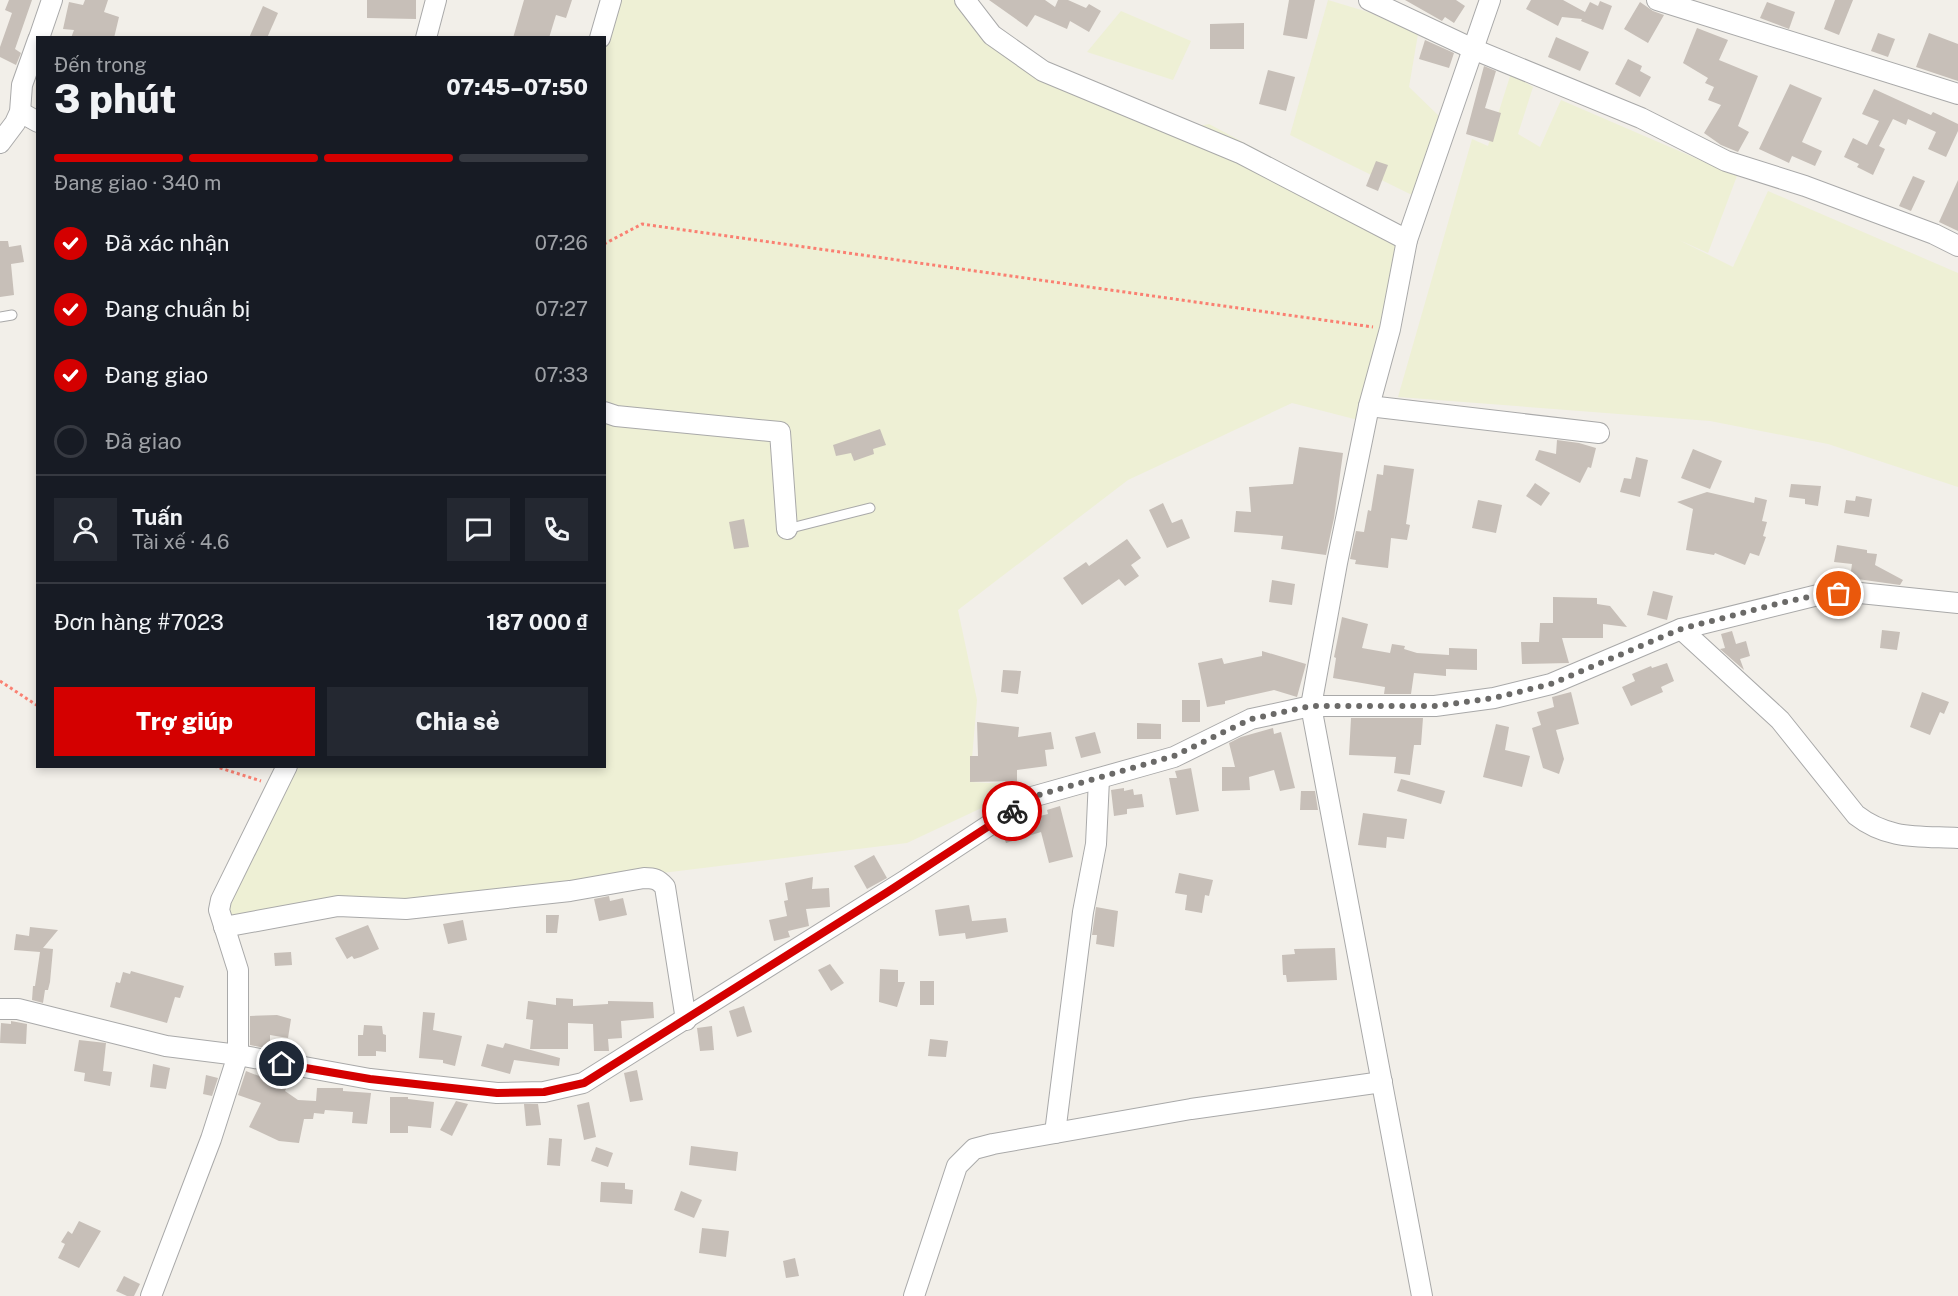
<!DOCTYPE html>
<html lang="vi">
<meta charset="utf-8">
<style>
body{margin:0;font-family:"Public Sans",sans-serif;background:#242831;color:#f1f3f6;height:100vh;display:flex;flex-direction:column;font-size:22px;white-space:nowrap}
*{box-sizing:border-box;margin:0}
p{font-size:20px;color:#9ea1a6}
.icon{flex:none;width:33px;height:33px;fill:none;stroke:currentColor;stroke-width:2;stroke-linecap:round;stroke-linejoin:round}
.map{position:relative;flex:1;overflow:hidden}
.details{position:absolute;left:36px;top:36px;width:570px;height:732px;display:flex;flex-direction:column;background:#171b24;border-radius:0px;box-shadow:0 3px 9px #0003}
.details>*{flex:none}
.pin{position:absolute;display:grid;place-items:center;width:51px;height:51px;color:#fff;margin:-26px;border:3px solid #fff;border-radius:50%;box-shadow:0 2px 6px #0007}
.courier{position:absolute;display:grid;place-items:center;width:60px;height:60px;margin:-30px;border:4px solid #d40000;border-radius:50%;background:#fff;color:#222;box-shadow:0 2px 8px #0007}
.head em{font-style:normal;font-weight:800}
.head div{display:flex;flex-direction:column-reverse}
.head{display:flex;align-items:center;justify-content:space-between;height:102px;padding:0 18px}
h1{font-size:39px;font-weight:800;line-height:45px}
.bar{display:grid;grid-template-columns:repeat(4,1fr);gap:9px 6px;align-content:center;height:72px;padding:0 18px}
.bar i{height:8px;border-radius:4px;background:#363941}
.bar .on{background:#d40000}
.bar p{grid-column:span 4}
.line{display:flex;align-items:center;gap:15px;padding:0 18px;border-top:2px solid #363941}
.line div{flex:1}
.round{display:grid;place-items:center;flex:none;width:63px;height:63px;border-radius:0px;background:#242831}
ol{padding:0 18px;list-style:none}
li{display:flex;align-items:center;gap:18px;height:66px}
li p{margin-inline-start:auto}
li .icon{padding:6px;border-radius:50%;background:#d40000;color:#fff;stroke-width:4}
li:last-child{color:#9ea1a6}
li i{width:33px;height:33px;border:3px solid #363941;border-radius:50%}
.primary-button{display:flex;gap:12px;margin-top:auto;padding:12px 18px}
.primary-button a{flex:1;height:69px;border-radius:0px;background:#d40000;color:#fff;font-size:24px;font-weight:800;line-height:69px;text-align:center}
.primary-button a+a{background:#242831;color:#f1f3f6}
.map>svg:first-child{display:block}
.farmland{fill:#eef0d5}
.building{fill:#c7bfb8}
.lines{fill:none;stroke-linecap:round;stroke-linejoin:round}
.lane-casing{stroke:#a9a9a9;stroke-width:11}
.street-casing{stroke:#a9a9a9;stroke-width:22}
.path{stroke:#fa8072;stroke-width:3;stroke-dasharray:3 3;stroke-linecap:butt}
.lane{stroke:#fff;stroke-width:9}
.street{stroke:#fff;stroke-width:20}
.done{stroke:#6b6a68;stroke-width:6;stroke-dasharray:0 10.8}
.route{stroke:#d40000;stroke-width:8}
</style>
<div class="map">
<svg width="1958" height="1296" viewBox="0 0 1958 1296">
<rect width="100%" height="100%" fill="#f2efe9"/>
<g class="farmland">
<polygon points="603,0 959,0 1065,87 1193,127 1209,124 1405,229 1358,420 1292,403 1128,480 958,610 977,700 970,782 1008,784 1007,796 907,843 224,927 225,890 287,767 604,766"/>
<polygon points="1328,0 1368,12 1418,34 1409,87 1443,120 1418,198 1290,135"/>
<polygon points="1121,11 1191,41 1173,80 1087,52"/>
<polygon points="1511,73 1533,87 1518,134 1540,147 1561,100 1737,176 1708,253 1679,240 1733,267 1768,191 1958,273 1958,487 1828,444 1710,421 1398,397 1472,139 1488,146"/>
</g>
<g class="building">
<polygon points="9,0 32,0 15,49 21,53 16,65 0,57 0,47 12,13 5,10"/>
<polygon points="85,0 108,0 104,12 119,17 114,38 71,38 74,30 63,29 69,2 83,5"/>
<polygon points="367,0 416,0 416,19 367,18"/>
<polygon points="524,0 572,0 566,18 556,15 549,38 513,38"/>
<polygon points="989,0 1045,0 1055,7 1058,0 1068,0 1086,8 1089,4 1101,11 1089,32 1070,21 1067,29 1035,15 1027,27"/>
<polygon points="1289,0 1315,0 1307,39 1283,35"/>
<polygon points="1405,0 1456,0 1465,6 1454,23 1445,17 1442,21"/>
<polygon points="1531,0 1563,0 1585,12 1590,2 1598,6 1600,1 1612,6 1603,30 1581,21 1582,19 1562,17 1558,26 1526,9"/>
<polygon points="1835,0 1853,0 1839,35 1824,29"/>
<polygon points="1640,2 1653,11 1664,15 1648,43 1624,29"/>
<polygon points="1767,2 1795,12 1789,29 1760,18"/>
<polygon points="263,6 278,13 267,38 249,38"/>
<polygon points="1244,23 1244,49 1210,49 1210,24"/>
<polygon points="1697,28 1728,40 1719,60 1758,76 1738,126 1749,132 1738,152 1721,145 1704,133 1721,105 1708,100 1714,87 1705,83 1708,78 1683,63"/>
<polygon points="1878,33 1895,39 1888,57 1871,51"/>
<polygon points="1929,33 1958,44 1958,81 1916,67"/>
<polygon points="1556,37 1589,52 1580,71 1548,57"/>
<polygon points="1425,40 1454,53 1449,68 1419,59"/>
<polygon points="1628,59 1642,66 1640,71 1651,77 1640,97 1615,84"/>
<polygon points="1484,66 1496,71 1485,108 1501,113 1493,142 1466,134"/>
<polygon points="1268,70 1295,77 1286,111 1259,104"/>
<polygon points="1790,84 1822,98 1802,142 1822,151 1815,166 1792,156 1789,163 1759,149"/>
<polygon points="1874,89 1931,115 1933,112 1958,124 1958,131 1946,157 1928,149 1936,132 1908,119 1906,125 1893,119 1879,146 1885,149 1873,175 1857,167 1859,164 1844,157 1853,138 1867,145 1879,121 1862,114"/>
<polygon points="1376,161 1388,165 1378,191 1366,186"/>
<polygon points="1913,176 1925,181 1911,211 1899,206"/>
<polygon points="1958,180 1958,231 1939,222"/>
<polygon points="0,241 8,241 9,247 21,245 24,262 11,264 14,295 0,297"/>
<polygon points="880,429 886,445 873,449 874,454 854,461 851,453 836,456 833,445"/>
<polygon points="1557,440 1579,443 1596,448 1591,468 1588,467 1580,483 1535,460 1539,450 1556,454"/>
<polygon points="1299,447 1343,453 1334,518 1326,555 1281,549 1283,536 1234,532 1236,511 1251,512 1249,487 1293,484"/>
<polygon points="1693,449 1722,461 1710,489 1681,478"/>
<polygon points="1636,457 1648,460 1640,497 1620,492 1624,478 1631,479"/>
<polygon points="1384,465 1414,469 1406,524 1410,525 1407,540 1391,538 1388,568 1355,564 1356,560 1350,559 1356,531 1364,532 1368,510 1371,511 1377,474 1383,475"/>
<polygon points="1535,483 1550,493 1541,506 1526,496"/>
<polygon points="1791,484 1821,486 1818,506 1805,504 1805,499 1789,497"/>
<polygon points="1707,492 1754,503 1755,497 1767,500 1762,521 1767,522 1763,536 1766,537 1759,556 1750,553 1745,565 1715,553 1714,555 1686,550 1693,509 1677,502"/>
<polygon points="1856,496 1872,499 1869,517 1844,513 1846,500 1855,501"/>
<polygon points="1478,500 1502,505 1496,533 1472,528"/>
<polygon points="1163,503 1172,523 1182,519 1190,538 1167,548 1149,510"/>
<polygon points="744,519 749,547 734,549 729,522"/>
<polygon points="1127,539 1141,558 1131,565 1139,576 1125,586 1119,579 1082,605 1063,578 1086,562 1089,566"/>
<polygon points="1837,545 1867,550 1867,553 1877,554 1875,565 1903,580 1900,585 1850,578 1852,564 1834,562"/>
<polygon points="1272,580 1295,584 1292,605 1269,602"/>
<polygon points="1653,591 1673,596 1667,620 1647,615"/>
<polygon points="1553,597 1597,598 1597,604 1610,606 1627,627 1603,624 1603,638 1562,638 1569,663 1522,664 1521,642 1539,642 1540,623 1553,623"/>
<polygon points="1342,617 1368,624 1362,648 1390,653 1392,644 1405,646 1404,649 1417,653 1449,655 1449,648 1477,649 1477,670 1446,669 1446,676 1414,673 1411,694 1384,694 1385,687 1333,678 1336,658 1334,657"/>
<polygon points="1882,630 1900,632 1897,650 1880,648"/>
<polygon points="1732,631 1736,644 1746,641 1750,656 1740,659 1744,670 1720,649 1725,648 1721,634"/>
<polygon points="1262,651 1306,664 1297,697 1274,690 1225,701 1225,704 1207,707 1198,663 1222,658 1224,664 1262,656"/>
<polygon points="1667,663 1674,681 1661,687 1663,692 1631,706 1622,687 1635,681 1632,674 1651,666 1652,668"/>
<polygon points="1003,670 1021,671 1018,694 1001,692"/>
<polygon points="1571,692 1579,724 1556,730 1564,759 1559,774 1543,768 1532,728 1541,725 1537,712 1554,707 1552,697"/>
<polygon points="1922,692 1949,702 1944,714 1940,712 1930,735 1910,727"/>
<rect x="1182" y="700" width="18" height="22"/>
<polygon points="1351,718 1423,718 1421,745 1414,745 1410,775 1394,773 1396,757 1349,755"/>
<polygon points="977,722 1019,727 1018,737 1051,732 1054,749 1045,750 1047,766 1017,770 1017,781 970,782 970,756 978,756"/>
<polygon points="1137,723 1161,724 1161,739 1137,739"/>
<polygon points="1496,724 1509,727 1505,750 1530,756 1522,787 1483,777"/>
<polygon points="1273,728 1274,734 1281,732 1295,788 1280,791 1274,770 1249,777 1250,790 1222,791 1222,767 1235,767 1229,743 1241,737"/>
<polygon points="1095,732 1101,753 1081,758 1075,737"/>
<polygon points="1191,768 1199,811 1176,815 1169,778 1177,778 1175,771"/>
<polygon points="1401,779 1445,791 1441,804 1397,791"/>
<polygon points="1124,788 1124,791 1133,789 1134,795 1142,794 1144,807 1127,809 1127,814 1114,816 1111,790"/>
<polygon points="1301,791 1315,791 1318,810 1300,810"/>
<polygon points="1060,806 1073,857 1049,863 1041,832 1006,843 1002,831 1016,822 1048,814 1047,810"/>
<polygon points="1363,813 1407,819 1404,839 1387,837 1386,848 1358,845"/>
<polygon points="874,855 887,878 867,889 854,866"/>
<polygon points="1179,873 1213,880 1209,896 1205,895 1202,913 1185,910 1187,895 1175,893"/>
<polygon points="813,877 812,889 829,888 830,907 806,909 809,926 788,931 790,937 774,941 769,920 787,916 784,901 788,900 785,883"/>
<polygon points="609,896 610,901 623,898 627,915 599,921 594,899"/>
<polygon points="969,905 972,921 1006,918 1008,932 966,939 965,933 939,936 935,910"/>
<polygon points="1096,907 1118,911 1114,947 1096,944 1097,935 1092,935"/>
<polygon points="546,915 559,915 557,933 546,933"/>
<polygon points="463,920 467,940 448,944 443,924"/>
<polygon points="368,925 379,949 361,957 354,959 352,956 347,959 335,938"/>
<polygon points="30,927 58,930 43,948 53,949 50,982 48,990 45,990 43,1003 32,1000 33,986 35,986 40,952 14,950 16,934 29,936"/>
<polygon points="1335,948 1337,980 1287,982 1286,975 1283,975 1282,955 1295,954 1294,949"/>
<polygon points="291,952 292,965 275,966 274,953"/>
<polygon points="830,964 844,983 831,991 818,970"/>
<polygon points="880,969 898,970 898,982 905,982 897,1007 879,1002"/>
<polygon points="131,971 184,986 180,998 175,997 167,1023 110,1007 116,982 120,983 123,972 130,974"/>
<rect x="920" y="981" width="14" height="24"/>
<polygon points="556,998 573,999 573,1006 608,1004 608,1001 653,1002 654,1018 621,1021 622,1038 608,1039 609,1051 594,1051 593,1024 568,1023 568,1049 530,1049 533,1020 526,1019 528,1001 556,1005"/>
<polygon points="744,1006 752,1032 737,1037 729,1011"/>
<polygon points="423,1012 435,1013 433,1030 462,1036 455,1066 443,1063 443,1060 419,1058"/>
<polygon points="277,1015 291,1019 288,1038 270,1035 270,1049 250,1045 250,1016"/>
<polygon points="11,1021 27,1024 26,1044 0,1043 1,1023 11,1024"/>
<polygon points="364,1025 382,1026 383,1034 386,1035 386,1052 376,1051 376,1056 358,1056 358,1035 363,1035"/>
<polygon points="712,1026 714,1050 700,1051 697,1028"/>
<polygon points="930,1039 948,1041 946,1057 928,1056"/>
<polygon points="79,1040 106,1043 103,1071 112,1072 110,1086 84,1081 85,1073 74,1071"/>
<polygon points="505,1043 560,1058 559,1066 514,1060 510,1074 481,1066 487,1044 503,1048"/>
<polygon points="153,1064 170,1068 166,1089 150,1087"/>
<polygon points="637,1070 643,1100 630,1102 624,1073"/>
<polygon points="246,1071 287,1087 285,1091 298,1100 316,1101 317,1088 343,1088 343,1091 371,1093 367,1124 352,1123 353,1112 325,1110 324,1114 314,1113 313,1119 304,1119 299,1143 279,1141 249,1127 261,1103 238,1095"/>
<polygon points="206,1075 218,1078 212,1096 203,1094"/>
<polygon points="390,1097 408,1097 408,1099 434,1102 431,1128 408,1126 408,1133 390,1133"/>
<polygon points="456,1101 468,1104 452,1136 440,1130"/>
<polygon points="589,1102 596,1137 584,1140 577,1105"/>
<polygon points="524,1104 538,1104 541,1125 526,1126"/>
<polygon points="549,1138 562,1139 560,1166 547,1165"/>
<polygon points="691,1146 738,1152 736,1171 689,1165"/>
<polygon points="596,1147 613,1153 608,1167 591,1161"/>
<polygon points="601,1182 625,1183 625,1189 633,1190 632,1204 600,1202"/>
<polygon points="681,1191 702,1200 694,1218 674,1210"/>
<polygon points="79,1221 101,1231 79,1268 58,1258 65,1244 61,1242 68,1231 72,1234"/>
<polygon points="702,1228 729,1231 726,1257 699,1253"/>
<polygon points="795,1258 799,1276 786,1278 783,1261"/>
<polygon points="124,1276 140,1284 134,1296 127,1296 116,1291"/>
</g>
<g class="lines">
<defs>
<g id="lane">
<polyline points="0,317 12,315"/>
<polyline points="787,529 870,508"/>
</g>
<g id="street">
<polyline points="965,0 992,35 1043,71 1240,153 1407,240"/>
<polyline points="1369,0 1473,49 1641,118 1726,161 1805,186 1934,234 1958,246"/>
<polyline points="1657,0 1958,94"/>
<polyline points="39,38 52,0"/>
<polyline points="426,38 436,0"/>
<polyline points="600,38 611,0"/>
<polyline points="20,112 38,122"/>
<polyline points="0,143 15,123 20,112 22,85 38,40"/>
<polyline points="1369,406 1599,433"/>
<polyline points="604,412 616,416 780,432 787,529"/>
<path d="M1681 629 1780 720 1856 815C1888 840 1919 836 1958 838"/>
<path d="M224 927 338 906 406 909 570 891 644 878C654 878 658 879 665 887L686 1020"/>
<polyline points="0,1009 18,1009 166,1046 238,1055 370,1079 497,1093 544,1092 583,1083 906,880 1032,797 1174,757 1251,719 1311,706 1435,706 1494,698 1551,684 1681,629 1818,595 1860,593 1958,603"/>
<polyline points="1055,1133 1083,912 1096,844 1099,779"/>
<polyline points="151,1296 211,1139 238,1055 238,970 219,910 221,900 287,766"/>
<polyline points="914,1296 957,1166 974,1149 993,1144 1191,1109 1382,1082"/>
<polyline points="1422,1296 1311,706 1337,563 1369,406 1390,329 1407,240 1490,0"/>
</g>
</defs>
<use href="#lane" class="lane-casing"/>
<use href="#street" class="street-casing"/>
<g class="path">
<polyline points="604,244 642,224 1373,327"/>
<polyline points="0,681 38,706"/>
<polyline points="214,766 261,781"/>
</g>
<use href="#lane" class="lane"/>
<use href="#street" class="street"/>
</g>
<g class="lines">
<polyline class="done" points="1012,811 1032,797 1174,756 1251,719 1311,706 1435,706 1494,698 1551,684 1681,629 1780,603 1818,595 1839,594"/>
<polyline class="route" points="282,1064 370,1079 497,1093 544,1092 584,1083 886,893 1012,811"/>
</g>
</svg>
<div class="pin" style="left:1839px;top:594px;background:#ea580c"><svg class="icon" aria-label="bag" viewBox="0 0 24 24"><path d="M5 8h14l-1 12H6zM9 8a3 3 0 0 1 6 0"/></svg></div>
<div class="pin" style="left:282px;top:1064px;background:#1f2937"><svg class="icon" aria-label="home" viewBox="0 0 24 24"><path d="M3 11l9-7 9 7M6 9v11h12V9"/></svg></div>
<div class="courier" style="left:1012px;top:811px"><svg class="icon" aria-label="bike" viewBox="0 0 24 24"><circle cx="6" cy="16" r="4"/><circle cx="18" cy="16" r="4"/><path d="M6 16l4-8h5l3 8M10 8l3 8H6M13 5h3"/></svg></div>
<section class="details">
<div class="head"><div><h1>3 phút</h1><p>Đến trong</p></div><em>07:45–07:50</em></div>
<div class="bar"><i class="on"></i><i class="on"></i><i class="on"></i><i></i><p>Đang giao · 340 m</p></div>
<ol>
<li><svg class="icon" aria-label="check" viewBox="0 0 24 24"><path d="M5 12l5 5 9-10"/></svg>Đã xác nhận<p>07:26</p></li>
<li><svg class="icon" aria-label="check" viewBox="0 0 24 24"><path d="M5 12l5 5 9-10"/></svg>Đang chuẩn bị<p>07:27</p></li>
<li><svg class="icon" aria-label="check" viewBox="0 0 24 24"><path d="M5 12l5 5 9-10"/></svg>Đang giao<p>07:33</p></li>
<li><i></i>Đã giao</li>
</ol>
<div class="line" style="height:108px"><a class="round"><svg class="icon" aria-label="person" viewBox="0 0 24 24"><circle cx="12" cy="8" r="4"/><path d="M4 21q1-7 8-7t8 7"/></svg></a><div><b>Tuấn</b><p>Tài xế · 4.6</p></div><a class="round"><svg class="icon" aria-label="chat" viewBox="0 0 24 24"><path d="M4 5h16v11H9l-5 4z"/></svg></a><a class="round"><svg class="icon" aria-label="phone" viewBox="0 0 24 24"><path d="M5 4h4l2 5-3 2q2 4 5 5l2-3 5 2v4C11 20 4 13 5 4z"/></svg></a></div>
<div class="line" style="height:78px"><div>Đơn hàng #7023</div><b>187 000 ₫</b></div>
<div class="primary-button"><a>Trợ giúp</a><a>Chia sẻ</a></div>
</section>
</div>
